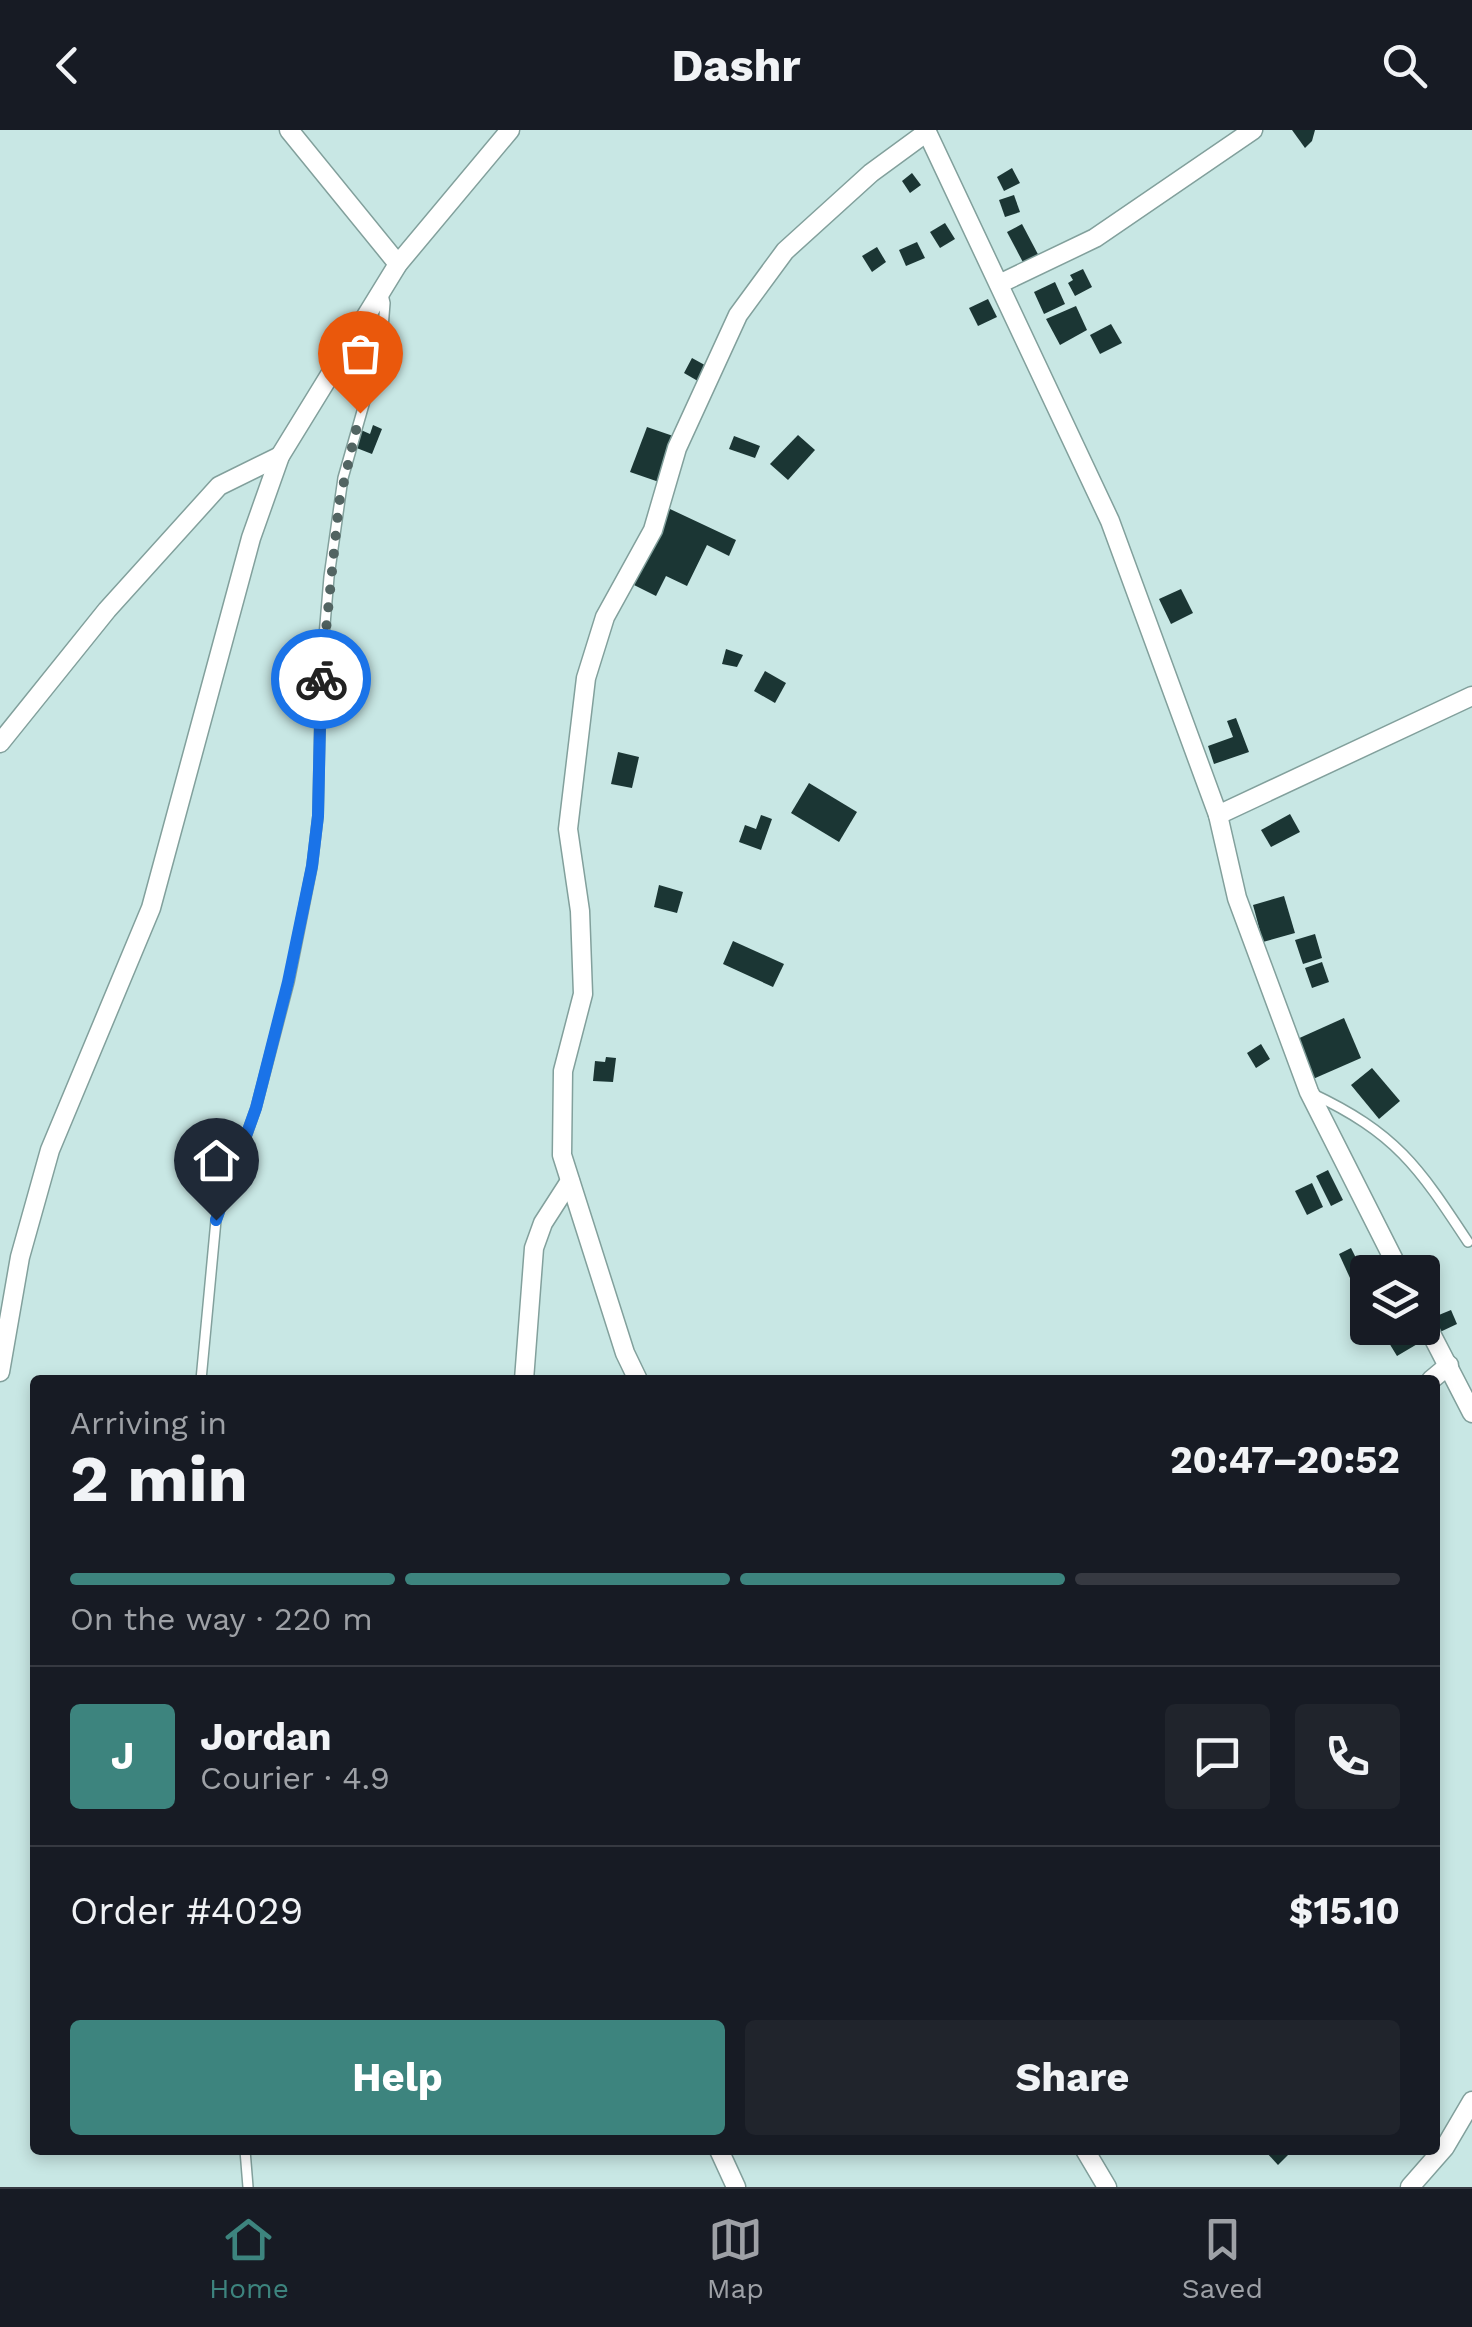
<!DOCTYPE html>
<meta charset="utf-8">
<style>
body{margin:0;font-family:"Work Sans",sans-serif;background:#20242c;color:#f1f3f6;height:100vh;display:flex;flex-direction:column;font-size:38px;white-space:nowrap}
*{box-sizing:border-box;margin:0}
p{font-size:32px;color:#9ea1a6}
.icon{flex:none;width:55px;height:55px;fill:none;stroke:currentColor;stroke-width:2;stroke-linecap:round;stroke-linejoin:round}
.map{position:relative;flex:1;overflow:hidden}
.drawer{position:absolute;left:30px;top:1245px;width:1410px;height:780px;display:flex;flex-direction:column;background:#171b24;border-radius:10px;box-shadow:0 5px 15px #0003}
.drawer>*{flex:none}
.controls{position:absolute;left:1350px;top:1125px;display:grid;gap:20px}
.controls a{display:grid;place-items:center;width:90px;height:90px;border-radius:10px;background:#171b24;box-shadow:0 5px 15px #0003;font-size:50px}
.pin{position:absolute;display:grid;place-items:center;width:85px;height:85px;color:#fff;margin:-102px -42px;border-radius:50% 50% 50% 0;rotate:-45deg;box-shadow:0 0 10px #0007}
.pin .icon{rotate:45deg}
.courier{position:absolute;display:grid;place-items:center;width:100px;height:100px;margin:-50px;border:8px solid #1a73e8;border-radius:50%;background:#fff;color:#222;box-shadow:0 2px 12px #0007}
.overview em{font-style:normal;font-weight:700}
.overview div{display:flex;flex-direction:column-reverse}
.overview{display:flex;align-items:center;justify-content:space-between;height:170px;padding:0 40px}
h1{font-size:65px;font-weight:700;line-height:75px}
.bar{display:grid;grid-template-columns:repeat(4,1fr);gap:15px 10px;align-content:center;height:120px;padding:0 40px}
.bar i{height:12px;border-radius:8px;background:#363941}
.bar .current{background:#3d847e}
.bar p{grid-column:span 4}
.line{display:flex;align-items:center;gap:25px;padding:0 40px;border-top:2px solid #363941}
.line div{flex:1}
.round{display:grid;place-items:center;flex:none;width:105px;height:105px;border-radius:10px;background:#20242c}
.primary-button{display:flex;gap:20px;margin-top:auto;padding:20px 40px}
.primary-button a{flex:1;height:115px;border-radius:10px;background:#3d847e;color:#fff;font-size:40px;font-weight:700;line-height:115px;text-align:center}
.primary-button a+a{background:#20242c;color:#f1f3f6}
header{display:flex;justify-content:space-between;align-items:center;height:130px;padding:0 40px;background:#171b24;font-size:45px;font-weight:700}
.menu{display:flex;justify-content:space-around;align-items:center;height:140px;border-top:2px solid #363941;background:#171b24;font-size:28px;color:#9ea1a6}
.menu a{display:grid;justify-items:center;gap:5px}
.menu .current{color:#3d847e}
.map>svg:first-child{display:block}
.building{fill:#1b3634}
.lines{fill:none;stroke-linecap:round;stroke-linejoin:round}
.lane-casing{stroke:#82a09c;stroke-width:12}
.street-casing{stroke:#82a09c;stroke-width:21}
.lane{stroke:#fff;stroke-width:9}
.street{stroke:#fff;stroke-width:18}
.done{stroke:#526462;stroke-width:10;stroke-dasharray:0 18}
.route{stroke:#1a73e8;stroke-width:12}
</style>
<header><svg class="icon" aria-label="back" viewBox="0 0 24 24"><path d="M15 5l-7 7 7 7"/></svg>Dashr<svg class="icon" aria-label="search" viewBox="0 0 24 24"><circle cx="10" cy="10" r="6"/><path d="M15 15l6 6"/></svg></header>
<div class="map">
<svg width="1472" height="2057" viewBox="0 0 1472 2057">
<rect width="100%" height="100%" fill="#c8e7e4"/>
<g class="building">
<polygon points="1292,0 1315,0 1312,11 1305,18"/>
<polygon points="1012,38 1020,53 1004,61 997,47"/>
<polygon points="912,43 921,55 910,63 902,51"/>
<polygon points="1014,65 1020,82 1005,87 999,70"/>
<polygon points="945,93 955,109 940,118 930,102"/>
<polygon points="1022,94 1041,130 1026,138 1007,102"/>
<polygon points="917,112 925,128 906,136 899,120"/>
<polygon points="877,117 886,132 872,142 862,126"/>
<polygon points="1083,139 1092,157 1075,166 1068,153 1073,150 1070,145"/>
<polygon points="1055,152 1065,174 1044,184 1034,162"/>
<polygon points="988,169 997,187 978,196 969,178"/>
<polygon points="1076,176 1087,200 1060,215 1046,189"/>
<polygon points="1111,194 1122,213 1100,224 1090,205"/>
<polygon points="692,228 712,239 703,254 684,243"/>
<polygon points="373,295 382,299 372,324 354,317 361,300 370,304"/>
<polygon points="647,297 676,307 659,352 630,342"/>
<polygon points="798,305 815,320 788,350 770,334"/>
<polygon points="734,306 760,316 755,328 729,319"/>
<polygon points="670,379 736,410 729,426 707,415 687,456 666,446 656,466 634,455"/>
<polygon points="1181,459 1193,483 1171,494 1159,469"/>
<polygon points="726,519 743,525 737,537 722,534"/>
<polygon points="765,541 786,553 775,573 754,561"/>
<polygon points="1236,588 1249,622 1214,634 1208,616 1233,607 1227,591"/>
<polygon points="618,622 639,627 632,658 611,654"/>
<polygon points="809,653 857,682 839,712 791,683"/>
<polygon points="1290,684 1300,702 1271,717 1261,700"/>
<polygon points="761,685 772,689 761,720 739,712 745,695 756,699"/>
<polygon points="659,755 683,762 677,783 654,777"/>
<polygon points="1284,766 1295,803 1263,812 1253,775"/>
<polygon points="1315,804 1322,828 1303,834 1295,810"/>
<polygon points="733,811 784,834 773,857 723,834"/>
<polygon points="1322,832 1329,852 1312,858 1305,838"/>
<polygon points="1344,888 1361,928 1313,949 1295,910"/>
<polygon points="1261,914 1270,929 1256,938 1247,923"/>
<polygon points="606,927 616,928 613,952 593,951 595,931 605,932"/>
<polygon points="1372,938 1400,971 1379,989 1351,955"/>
<polygon points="1328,1040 1343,1070 1331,1076 1316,1046"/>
<polygon points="1312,1053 1323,1077 1307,1085 1295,1061"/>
<polygon points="1351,1118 1363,1142 1350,1148 1339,1124"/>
<polygon points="1451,1180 1457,1194 1440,1202 1434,1187"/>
<polygon points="1394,1198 1410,1198 1419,1213 1397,1226 1386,1208 1397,1202"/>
<polygon points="1268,2020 1293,2020 1278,2035 1266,2022"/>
</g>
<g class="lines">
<defs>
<g id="lane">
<path d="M1311 963C1396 1003 1418 1036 1468 1112"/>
<polyline points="201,1250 216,1090 256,978 289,852 312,737 318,686 321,542 329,447 343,348 382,211 385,173 382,160"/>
<polyline points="245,2020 248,2057"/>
</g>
<g id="street">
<polyline points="289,0 398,134"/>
<polyline points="926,0 1110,391 1218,685 1237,768 1309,962 1400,1142"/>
<polyline points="999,154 1095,108 1253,0"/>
<polyline points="0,613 107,480 219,356 280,326"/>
<polyline points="1218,685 1472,566"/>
<polyline points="1422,1186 1472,1283"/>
<polyline points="0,1242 20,1127 50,1020 151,778 251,408 280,326 398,134 510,0"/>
<polyline points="524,1250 534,1118 543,1093 570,1051"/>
<polyline points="638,1250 625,1223 562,1025 563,941 583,864 580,781 568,699 586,548 605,487 653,400 677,318 738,185 785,121 871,43 927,2"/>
<polyline points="1431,1250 1449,1235"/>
<polyline points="719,2020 736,2057"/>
<polyline points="1085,2020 1107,2057"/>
<polyline points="1410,2057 1445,2017 1472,1971"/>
</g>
</defs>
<use href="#lane" class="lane-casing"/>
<use href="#street" class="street-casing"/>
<use href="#lane" class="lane"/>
<use href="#street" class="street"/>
</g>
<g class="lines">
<polyline class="done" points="321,549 339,373 360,283"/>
<polyline class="route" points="216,1090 256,978 288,852 312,736 318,686 321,549"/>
</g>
</svg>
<div class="controls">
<a><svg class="icon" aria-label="layers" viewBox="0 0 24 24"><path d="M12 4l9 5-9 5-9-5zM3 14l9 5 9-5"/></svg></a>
</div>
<div class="pin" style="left:360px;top:283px;background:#ea580c"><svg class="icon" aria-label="bag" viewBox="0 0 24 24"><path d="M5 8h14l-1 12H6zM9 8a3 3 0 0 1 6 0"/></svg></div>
<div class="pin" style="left:216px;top:1090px;background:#1f2937"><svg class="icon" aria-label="home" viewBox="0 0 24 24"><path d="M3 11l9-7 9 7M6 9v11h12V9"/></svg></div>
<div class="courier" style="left:321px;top:549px"><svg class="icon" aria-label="bike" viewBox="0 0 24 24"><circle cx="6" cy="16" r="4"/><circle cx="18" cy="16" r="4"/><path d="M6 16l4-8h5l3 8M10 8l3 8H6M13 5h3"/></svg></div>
<section class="drawer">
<div class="overview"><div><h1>2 min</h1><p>Arriving in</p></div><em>20:47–20:52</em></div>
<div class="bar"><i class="current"></i><i class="current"></i><i class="current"></i><i></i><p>On the way · 220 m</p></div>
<div class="line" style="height:180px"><b class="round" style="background:#3d847e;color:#fff">J</b><div><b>Jordan</b><p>Courier · 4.9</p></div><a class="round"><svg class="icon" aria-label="chat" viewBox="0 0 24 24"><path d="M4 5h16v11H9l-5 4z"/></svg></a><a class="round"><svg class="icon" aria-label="phone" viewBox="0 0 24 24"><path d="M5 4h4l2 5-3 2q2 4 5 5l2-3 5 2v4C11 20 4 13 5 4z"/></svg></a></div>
<div class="line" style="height:130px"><div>Order #4029</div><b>$15.10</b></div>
<div class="primary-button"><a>Help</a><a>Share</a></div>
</section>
</div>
<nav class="menu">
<a class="current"><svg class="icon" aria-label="home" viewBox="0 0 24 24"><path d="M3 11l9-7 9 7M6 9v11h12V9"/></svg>Home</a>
<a><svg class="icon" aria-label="map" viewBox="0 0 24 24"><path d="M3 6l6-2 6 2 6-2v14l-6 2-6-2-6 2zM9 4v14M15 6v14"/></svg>Map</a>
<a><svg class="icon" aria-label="saved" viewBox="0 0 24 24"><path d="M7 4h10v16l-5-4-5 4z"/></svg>Saved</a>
</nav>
